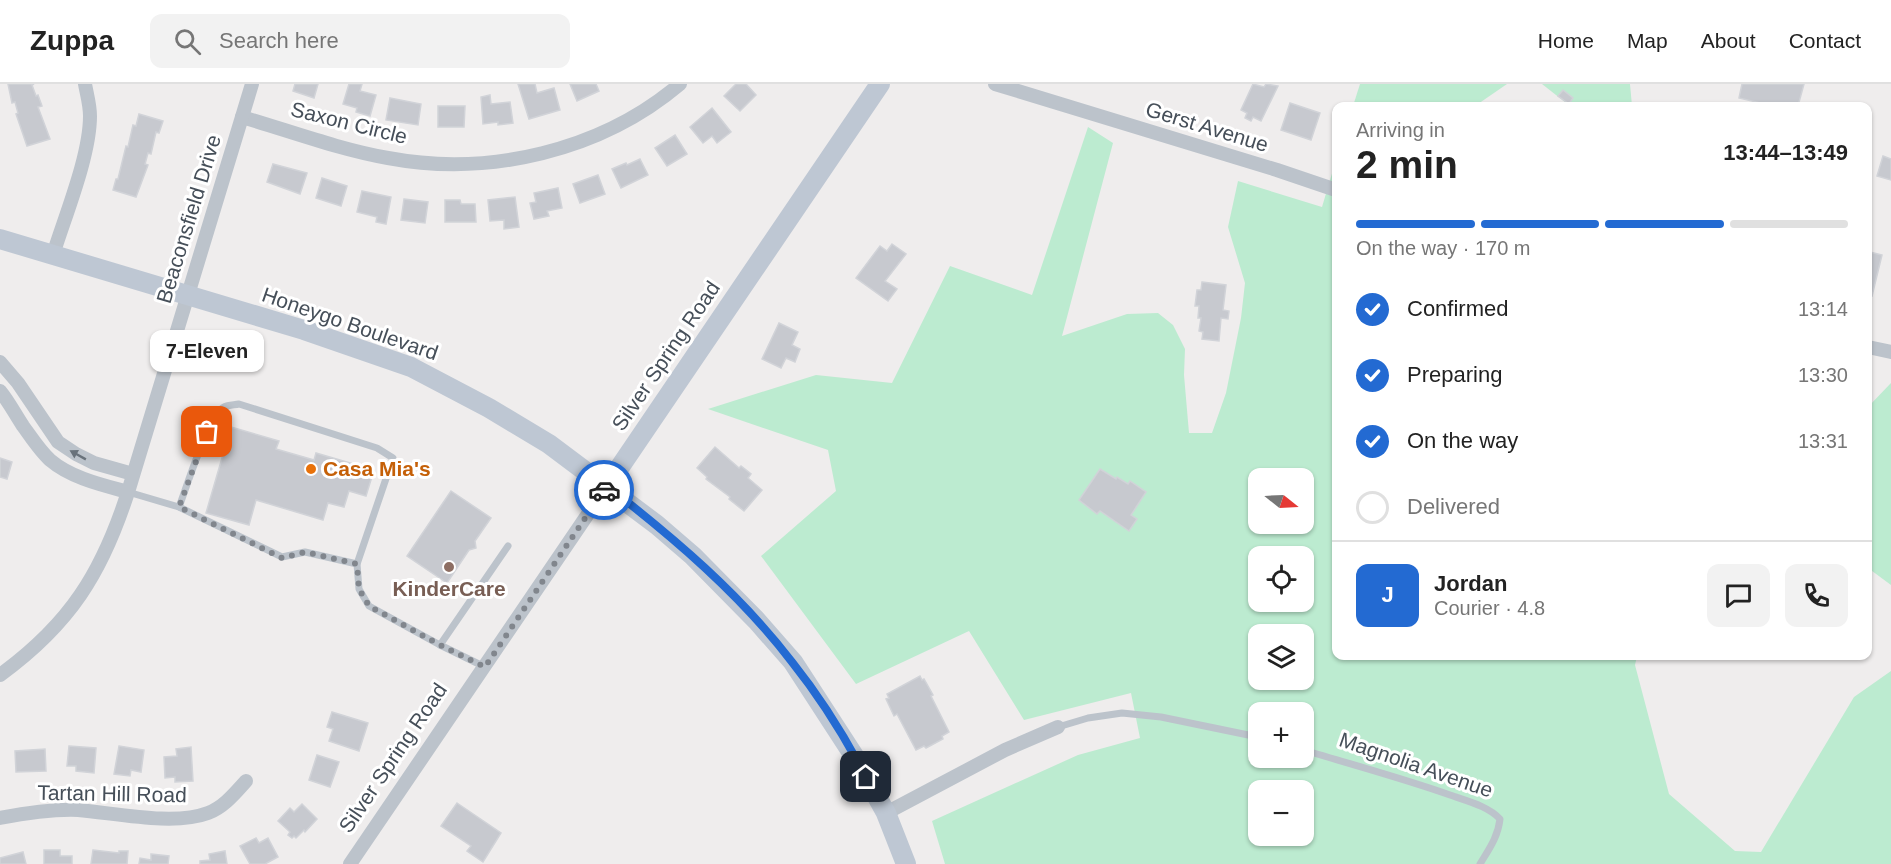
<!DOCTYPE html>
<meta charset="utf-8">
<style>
body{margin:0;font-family:Arial,sans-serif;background:#f2f2f2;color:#222;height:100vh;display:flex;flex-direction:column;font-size:22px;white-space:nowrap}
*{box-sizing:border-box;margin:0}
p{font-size:20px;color:#767676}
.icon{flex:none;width:33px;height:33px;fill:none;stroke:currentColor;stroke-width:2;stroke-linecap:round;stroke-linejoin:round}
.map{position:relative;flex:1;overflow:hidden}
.side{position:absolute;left:1332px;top:18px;width:540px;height:558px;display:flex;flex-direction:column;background:#fff;border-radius:12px;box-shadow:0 2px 4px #0004}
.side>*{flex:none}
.needle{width:39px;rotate:108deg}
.tools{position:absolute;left:1248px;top:384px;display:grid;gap:12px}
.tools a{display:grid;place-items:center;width:66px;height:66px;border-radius:12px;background:#fff;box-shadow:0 2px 4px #0004;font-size:30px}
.pin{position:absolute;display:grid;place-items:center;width:51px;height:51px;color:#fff;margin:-26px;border-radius:12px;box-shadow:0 3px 9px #0006}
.courier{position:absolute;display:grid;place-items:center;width:60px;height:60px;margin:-30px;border:4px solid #236ad2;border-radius:50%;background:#fff;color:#222;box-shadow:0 2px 8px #0007}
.bubble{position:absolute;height:42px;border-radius:12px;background:#fff;box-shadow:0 2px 4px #0004;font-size:20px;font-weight:700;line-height:42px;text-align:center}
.overview em{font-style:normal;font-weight:700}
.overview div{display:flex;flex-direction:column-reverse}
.overview{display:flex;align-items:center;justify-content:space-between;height:102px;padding:0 24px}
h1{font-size:39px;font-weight:700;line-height:45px}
.bar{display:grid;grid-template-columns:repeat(4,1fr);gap:9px 6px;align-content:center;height:72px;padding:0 24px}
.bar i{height:8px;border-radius:4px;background:#e0e0e0}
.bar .current{background:#236ad2}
.bar p{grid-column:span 4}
.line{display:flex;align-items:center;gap:15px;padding:0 24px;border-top:2px solid #e0e0e0}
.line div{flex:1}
.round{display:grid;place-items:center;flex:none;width:63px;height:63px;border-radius:12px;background:#f2f2f2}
ol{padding:0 24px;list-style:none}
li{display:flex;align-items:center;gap:18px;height:66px}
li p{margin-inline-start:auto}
li .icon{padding:6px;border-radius:50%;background:#236ad2;color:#fff;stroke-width:4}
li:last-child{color:#767676}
li i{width:33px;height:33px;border:3px solid #e0e0e0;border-radius:50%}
header{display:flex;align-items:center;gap:36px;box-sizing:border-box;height:84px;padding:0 30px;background:#fff;border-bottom:2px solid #e0e0e0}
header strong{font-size:28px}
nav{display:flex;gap:33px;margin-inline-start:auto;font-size:21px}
.search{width:420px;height:54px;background:#f2f2f2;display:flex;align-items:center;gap:15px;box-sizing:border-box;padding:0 21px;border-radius:12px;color:#767676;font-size:22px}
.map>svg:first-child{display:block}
.green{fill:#bcebd0;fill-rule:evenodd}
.building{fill:#c7c9cf;stroke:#d1d3d8;stroke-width:1.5}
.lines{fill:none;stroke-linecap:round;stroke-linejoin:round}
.service{stroke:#bcc3cb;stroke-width:7}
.minor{stroke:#bcc3cb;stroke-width:14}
.secondary{stroke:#bec7d3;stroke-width:20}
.oneway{fill:#69727b}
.done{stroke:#81868d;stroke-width:6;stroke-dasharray:0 10.8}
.route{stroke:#236ad2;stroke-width:8}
.food-dot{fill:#e8710a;stroke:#fff;stroke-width:2}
.education-dot{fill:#8d6e63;stroke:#fff;stroke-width:2}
.labels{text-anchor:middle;stroke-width:6;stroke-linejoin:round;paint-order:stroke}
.street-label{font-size:21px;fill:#464f59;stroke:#fff}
.food-label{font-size:21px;font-weight:bold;fill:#c56008;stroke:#fff;text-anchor:start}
.education-label{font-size:21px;font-weight:bold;fill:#785e54;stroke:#fff}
</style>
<header>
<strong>Zuppa</strong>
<div class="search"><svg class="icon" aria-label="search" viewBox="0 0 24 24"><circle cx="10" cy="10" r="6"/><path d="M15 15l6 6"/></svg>Search here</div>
<nav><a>Home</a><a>Map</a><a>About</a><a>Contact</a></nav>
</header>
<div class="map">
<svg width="1891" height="780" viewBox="0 0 1891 780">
<rect width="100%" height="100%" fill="#efeded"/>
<g class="green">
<polygon points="1360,0 1507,0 1475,22 1353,22"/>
<polygon points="1542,0 1630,0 1632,22 1570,22"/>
<path d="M1088 43 1113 59 1062 252 1127 230 1158 229 1173 241 1185 265 1184 291 1189 349H1212L1226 309 1241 234 1245 199 1228 143 1238 97 1322 123 1336 76V572H1637L1635 581 1669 710 1735 767 1761 768 1854 613 1891 587V780H945L932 737 1078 671 1140 654 1131 609 1024 636 969 547 856 600 761 472 836 407 828 366 708 325 816 291 892 299 950 182 1032 211ZM1258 394H1304V440H1258ZM1258 472H1304V518H1258ZM1258 550H1304V596H1258ZM1258 628H1304V674H1258ZM1258 706H1304V752H1258Z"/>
<polygon points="1891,299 1891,501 1868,484 1868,323"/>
</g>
<g class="building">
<polygon points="8,0 34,0 32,1 36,12 38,11 42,22 38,23 50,55 27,62 16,30 18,29 15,18 12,19"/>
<polygon points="295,0 318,0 314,14 293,7"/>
<polygon points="349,0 362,0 360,7 376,11 370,32 356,28 357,24 343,20"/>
<polygon points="518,0 535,0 537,9 554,4 560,26 529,35"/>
<polygon points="570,0 596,0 599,7 577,17"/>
<polygon points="736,0 746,0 756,11 740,27 724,12"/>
<polygon points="1253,0 1264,3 1266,0 1278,2 1261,37 1253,33 1251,37 1245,34 1247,29 1241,26"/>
<polygon points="1742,0 1804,0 1798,22 1773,22 1739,14"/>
<polygon points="1563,6 1573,14 1569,20 1558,12"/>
<polygon points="490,11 491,20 510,18 513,39 498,41 498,38 483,40 481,13"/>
<polygon points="390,14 421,20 418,41 386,36"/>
<polygon points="1290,19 1320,29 1311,56 1281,46"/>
<polygon points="438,22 465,22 464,43 438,43"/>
<polygon points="712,24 731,48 717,59 712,52 703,59 690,43"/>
<polygon points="139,30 163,37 159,49 156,48 151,70 148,69 145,80 148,81 136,113 113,106 116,95 118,95 126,62 128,63 133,41 136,42"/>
<polygon points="675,51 687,70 667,82 655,64"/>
<polygon points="1883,72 1891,75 1891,96 1877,92"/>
<polygon points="640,75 648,91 621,104 612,85 626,79 627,81"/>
<polygon points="273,80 307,89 300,110 267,98"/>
<polygon points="598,91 605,110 580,119 573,100"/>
<polygon points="322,94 347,102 341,122 316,114"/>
<polygon points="558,104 562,124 547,127 549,132 534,135 530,119 536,118 534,109"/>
<polygon points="362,107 391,113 386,140 376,138 377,133 357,128"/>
<polygon points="515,113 519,143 504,145 504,136 490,137 488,116"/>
<polygon points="404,115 428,118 425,139 401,136"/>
<polygon points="445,116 460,116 461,120 475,120 476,138 445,138"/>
<polygon points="892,160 906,170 885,197 897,205 888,217 856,194 880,162 887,167"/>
<polygon points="1870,168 1882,171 1872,212 1868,211 1868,177"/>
<polygon points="1202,198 1226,201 1223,226 1229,227 1228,235 1221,234 1219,257 1202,255 1203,248 1199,247 1201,234 1198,234 1199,222 1195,222 1197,206 1201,206"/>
<polygon points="779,239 798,248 792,261 800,265 795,278 786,274 781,284 762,275"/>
<polygon points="231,343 279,357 276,365 314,376 316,369 374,386 366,412 349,407 344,423 328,419 323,436 256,416 249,441 206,429"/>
<polygon points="715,363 739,384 741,382 751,390 748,394 762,406 744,427 729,415 730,413 706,395 707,393 697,384"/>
<polygon points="0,374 12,378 7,395 0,393"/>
<polygon points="1100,385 1116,395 1117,393 1128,400 1130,397 1146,408 1131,431 1137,435 1129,447 1100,427 1097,430 1079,416"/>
<polygon points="451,407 491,434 475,457 476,464 469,466 447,499 407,472"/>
<polygon points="920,592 922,596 924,595 933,611 931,612 949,648 942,652 943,655 926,664 924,662 916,666 897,630 894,632 886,615 889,614 887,610"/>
<polygon points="332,628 368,639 359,667 329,657 333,645 327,643"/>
<polygon points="69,662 96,664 94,689 76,687 76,682 67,682"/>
<polygon points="119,662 144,666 141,688 131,686 130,692 114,690"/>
<polygon points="191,663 193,697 175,698 175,693 165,694 164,673 177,672 176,665"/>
<polygon points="45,665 46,687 16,688 15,667"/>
<polygon points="317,671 339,678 330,703 309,696"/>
<polygon points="457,719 501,749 483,778 467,767 471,762 441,742"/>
<polygon points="302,720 317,735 305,748 304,746 296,754 294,752 292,754 288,751 290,748 278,737 290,724 294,728"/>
<polygon points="256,754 259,759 268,754 278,773 265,780 250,780 240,762"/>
<polygon points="44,766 60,766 60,772 72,772 72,780 44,780"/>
<polygon points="93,766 119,769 119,767 128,767 127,780 91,780"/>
<polygon points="225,767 227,780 200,780 200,777 210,776 209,770"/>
<polygon points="23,768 26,780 0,780 0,774"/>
<polygon points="151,770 169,772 168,780 139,780 140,774 151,776"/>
</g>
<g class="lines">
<g class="service">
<polyline points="128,408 179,423 282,473 305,468 357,480"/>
<path d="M179 423C186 405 209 330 224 323 228 321 234 321 239 320L377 364 393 374 357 480 359 505 369 522 440 561 485 583"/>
<polyline points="440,561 508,462"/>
<polyline points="1058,643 1088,634 1122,629 1161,633 1258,653"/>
<path d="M1304 666C1353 681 1402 694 1450 711 1467 717 1488 722 1500 735 1498 753 1489 765 1480 780"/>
</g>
<g class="minor">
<polyline points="995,0 1277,86 1336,106"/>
<path d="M242 33C290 47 338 65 388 74 489 93 601 67 680 0"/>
<path d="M53 171C65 132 90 72 90 32 90 21 87 11 85 0"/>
<polyline points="1868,263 1891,268"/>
<polyline points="0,278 18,299 58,358 76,370 94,379 133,390"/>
<path d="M0 307C9 318 15 330 23 342 31 353 40 367 50 376 71 394 102 401 128 408"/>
<path d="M0 591C70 540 102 489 128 408L252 0"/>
<polyline points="886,729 1005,666 1058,643"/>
<path d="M0 734C26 729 52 725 78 726 115 729 174 742 208 729 224 723 235 709 246 697"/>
<polyline points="350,780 607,402"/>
</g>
<g class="secondary">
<polyline points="0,155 304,246 411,283 489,324 549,360 657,441 693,472 757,537 793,578 856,675 886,729 906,780"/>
<polyline points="607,402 880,0"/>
</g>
</g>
<defs><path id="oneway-solid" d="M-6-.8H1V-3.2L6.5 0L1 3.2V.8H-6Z" transform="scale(1.5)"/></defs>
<use class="oneway" href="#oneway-solid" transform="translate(78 371) rotate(-151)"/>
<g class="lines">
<polyline class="done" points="207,348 179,423 282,474 305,468 357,480 359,505 369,522 440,561 485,583 604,406"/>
<path class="route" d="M604 406 607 402C674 454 740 510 792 578 820 613 845 653 866 693"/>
</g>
<circle class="food-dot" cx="311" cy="385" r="6"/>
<circle class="education-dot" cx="449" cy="483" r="6"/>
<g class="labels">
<g class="street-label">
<text transform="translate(349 39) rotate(14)" y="7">Saxon Circle</text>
<text transform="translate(1207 43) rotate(17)" y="7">Gerst Avenue</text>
<text transform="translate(189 135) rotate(-73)" y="7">Beaconsfield Drive</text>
<text transform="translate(350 240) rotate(19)" y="7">Honeygo Boulevard</text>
<text transform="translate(666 272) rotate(-56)" y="7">Silver Spring Road</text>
<text transform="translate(393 674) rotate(-56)" y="7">Silver Spring Road</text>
<text transform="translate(1416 681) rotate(19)" y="7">Magnolia Avenue</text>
<text transform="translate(112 710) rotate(1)" y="7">Tartan Hill Road</text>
</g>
<g class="food-label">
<text x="323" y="392">Casa Mia's</text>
</g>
<g class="education-label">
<text x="449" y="512">KinderCare</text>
</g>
</g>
</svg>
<div class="tools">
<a><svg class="needle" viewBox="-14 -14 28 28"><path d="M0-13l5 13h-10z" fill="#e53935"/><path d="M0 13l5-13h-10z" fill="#767676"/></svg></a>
<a><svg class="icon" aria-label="locate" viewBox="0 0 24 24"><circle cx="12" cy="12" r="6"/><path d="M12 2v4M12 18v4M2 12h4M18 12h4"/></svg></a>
<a><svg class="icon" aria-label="layers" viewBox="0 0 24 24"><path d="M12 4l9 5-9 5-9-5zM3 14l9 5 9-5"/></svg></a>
<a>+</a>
<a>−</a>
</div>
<div class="pin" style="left:207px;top:348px;background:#ea580c"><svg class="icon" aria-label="bag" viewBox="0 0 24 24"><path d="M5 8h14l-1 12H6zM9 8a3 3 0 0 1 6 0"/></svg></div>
<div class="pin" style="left:866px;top:693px;background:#1f2937"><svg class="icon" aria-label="home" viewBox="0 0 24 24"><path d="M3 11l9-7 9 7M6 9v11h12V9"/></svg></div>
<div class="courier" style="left:604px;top:406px"><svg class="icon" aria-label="car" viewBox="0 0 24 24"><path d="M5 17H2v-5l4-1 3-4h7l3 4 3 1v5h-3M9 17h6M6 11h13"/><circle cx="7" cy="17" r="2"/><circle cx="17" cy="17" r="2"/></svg></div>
<div class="bubble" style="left:150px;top:246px;width:114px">7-Eleven</div>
<section class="side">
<div class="overview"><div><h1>2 min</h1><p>Arriving in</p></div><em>13:44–13:49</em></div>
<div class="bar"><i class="current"></i><i class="current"></i><i class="current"></i><i></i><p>On the way · 170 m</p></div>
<ol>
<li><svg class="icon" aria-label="check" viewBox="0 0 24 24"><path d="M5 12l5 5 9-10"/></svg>Confirmed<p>13:14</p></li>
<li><svg class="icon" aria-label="check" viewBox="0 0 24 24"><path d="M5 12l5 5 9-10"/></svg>Preparing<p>13:30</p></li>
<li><svg class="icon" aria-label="check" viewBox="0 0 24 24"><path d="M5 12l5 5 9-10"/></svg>On the way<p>13:31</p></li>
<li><i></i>Delivered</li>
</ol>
<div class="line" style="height:108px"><b class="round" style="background:#236ad2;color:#fff">J</b><div><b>Jordan</b><p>Courier · 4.8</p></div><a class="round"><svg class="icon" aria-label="chat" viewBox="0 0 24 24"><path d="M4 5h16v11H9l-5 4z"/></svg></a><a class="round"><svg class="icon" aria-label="phone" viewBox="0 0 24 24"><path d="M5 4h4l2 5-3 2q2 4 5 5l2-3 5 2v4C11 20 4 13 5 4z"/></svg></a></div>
</section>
</div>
